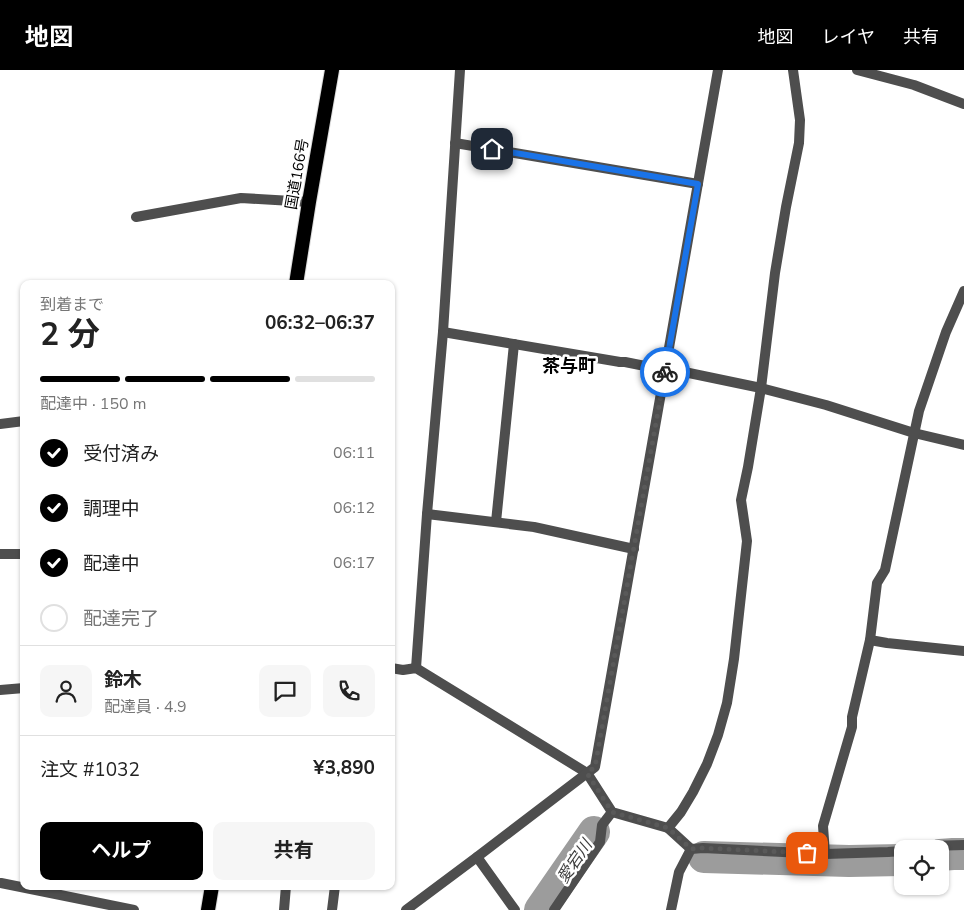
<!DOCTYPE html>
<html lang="ja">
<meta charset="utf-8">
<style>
body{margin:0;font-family:"Nunito Sans","Noto Sans JP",sans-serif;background:#f6f6f6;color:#222;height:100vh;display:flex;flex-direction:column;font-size:19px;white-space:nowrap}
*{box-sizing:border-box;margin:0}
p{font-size:16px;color:#767676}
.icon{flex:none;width:28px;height:28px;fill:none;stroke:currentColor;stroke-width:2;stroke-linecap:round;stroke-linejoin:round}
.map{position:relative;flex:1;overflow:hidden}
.side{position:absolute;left:20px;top:210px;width:375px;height:610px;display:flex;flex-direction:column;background:#fff;border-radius:10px;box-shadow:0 1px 4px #0004}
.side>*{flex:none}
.buttons{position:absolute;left:894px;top:770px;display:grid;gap:10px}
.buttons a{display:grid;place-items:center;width:55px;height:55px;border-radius:10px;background:#fff;box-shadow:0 1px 4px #0004;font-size:25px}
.pin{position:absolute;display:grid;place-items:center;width:42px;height:42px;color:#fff;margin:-21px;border-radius:10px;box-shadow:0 2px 8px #0006}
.courier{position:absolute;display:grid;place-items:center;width:50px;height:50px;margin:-25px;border:4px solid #1a73e8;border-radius:50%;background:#fff;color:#222;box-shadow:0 1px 6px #0007}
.headline em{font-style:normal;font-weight:700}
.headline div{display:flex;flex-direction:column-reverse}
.headline{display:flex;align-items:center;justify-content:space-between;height:85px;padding:0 20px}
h1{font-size:32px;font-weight:700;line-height:38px}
.bar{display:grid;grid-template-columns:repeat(4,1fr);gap:8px 5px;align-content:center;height:60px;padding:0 20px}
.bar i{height:6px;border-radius:4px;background:#e0e0e0}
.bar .on{background:#000}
.bar p{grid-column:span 4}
.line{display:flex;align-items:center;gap:12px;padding:0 20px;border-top:1px solid #e0e0e0}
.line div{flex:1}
.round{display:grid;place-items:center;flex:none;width:52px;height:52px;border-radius:10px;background:#f6f6f6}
ol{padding:0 20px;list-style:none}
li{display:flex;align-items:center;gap:15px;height:55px}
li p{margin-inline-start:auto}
li .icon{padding:5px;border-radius:50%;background:#000;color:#fff;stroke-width:4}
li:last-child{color:#767676}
li i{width:28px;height:28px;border:2px solid #e0e0e0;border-radius:50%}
.primary-button{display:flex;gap:10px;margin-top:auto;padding:10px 20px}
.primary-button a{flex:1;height:58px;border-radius:10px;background:#000;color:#fff;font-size:20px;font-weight:700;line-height:58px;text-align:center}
.primary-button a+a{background:#f6f6f6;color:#222}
header{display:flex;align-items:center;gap:30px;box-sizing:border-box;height:70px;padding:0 25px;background:#000;color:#fff}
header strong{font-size:24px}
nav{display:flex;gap:28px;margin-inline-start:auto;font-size:18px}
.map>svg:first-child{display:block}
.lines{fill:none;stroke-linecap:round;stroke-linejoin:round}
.river{stroke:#9c9c9c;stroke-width:32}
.trunk-casing{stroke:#dbdbdb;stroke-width:16}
.service{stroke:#4e4e4e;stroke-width:10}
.minor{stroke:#4e4e4e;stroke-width:10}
.trunk{stroke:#000;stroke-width:14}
.done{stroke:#595959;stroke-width:5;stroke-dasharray:0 9}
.route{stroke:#1a73e8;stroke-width:6}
.labels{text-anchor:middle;stroke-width:5;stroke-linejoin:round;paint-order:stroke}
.street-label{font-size:15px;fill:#000;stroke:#fff}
.water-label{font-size:16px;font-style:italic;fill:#3d3d3d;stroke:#fff}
.quarter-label{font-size:18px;font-weight:bold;fill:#000;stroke:#fff}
</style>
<header>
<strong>地図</strong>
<nav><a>地図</a><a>レイヤ</a><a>共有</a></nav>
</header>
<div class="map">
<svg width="964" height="840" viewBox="0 0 964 840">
<rect width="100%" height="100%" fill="#fff"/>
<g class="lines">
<g class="river">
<polyline points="940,785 953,784 964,784"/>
<polyline points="704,787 849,791 902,790"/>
<polyline points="540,840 594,762"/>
</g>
<defs>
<g id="trunk">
<polyline points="296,214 309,132 332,0"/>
<polyline points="208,840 212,816"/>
</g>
</defs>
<use href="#trunk" class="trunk-casing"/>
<g class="service">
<polyline points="443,262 620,292"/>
<polyline points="427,444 534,457 634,479"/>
<polyline points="496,452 514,274"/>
<polyline points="477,787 515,840"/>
</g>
<g class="minor">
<polyline points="857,0 914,15 964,34"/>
<polyline points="455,73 698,114"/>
<polyline points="136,147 241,128 309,132"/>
<polyline points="620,292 625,292 665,300"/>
<polyline points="665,298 761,318 826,335 914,363 964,375"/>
<polyline points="0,354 24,351"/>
<polyline points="0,484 24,484"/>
<polyline points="870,570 887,573 964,581"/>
<polyline points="391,598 403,600 416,598 587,703 612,742 668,758 691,779"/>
<polyline points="416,598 427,444 443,262 460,0"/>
<polyline points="0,620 24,618"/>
<polyline points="668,758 681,742 693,722 707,694 718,665 727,633 734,589 747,471 741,430 748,397 761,318 775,203 786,137 799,73 800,50 793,0"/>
<polyline points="691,779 703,778 825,784 888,782 902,781"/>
<polyline points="913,779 929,776 964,775"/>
<polyline points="825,784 823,756 852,657 852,647 870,570 877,513 885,500 919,341 946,262 964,221"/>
<polyline points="1,813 134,840"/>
<polyline points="284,840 286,816"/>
<polyline points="332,840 335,816"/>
<polyline points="406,840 477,787 595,697 718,0"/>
<polyline points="554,840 600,772 602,755 612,742"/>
<polyline points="671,840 679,802 691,779"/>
</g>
<use href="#trunk" class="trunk"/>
</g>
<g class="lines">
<polyline class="done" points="665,302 595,697 587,703 612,742 668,758 691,779 703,778 807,783"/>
<polyline class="route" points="492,79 698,114 665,302"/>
</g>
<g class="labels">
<g class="street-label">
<text transform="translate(297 104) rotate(-80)" y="5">国道166号</text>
</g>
<g class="water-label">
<text transform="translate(574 791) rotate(-56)" y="6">愛宕川</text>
</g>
<g class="quarter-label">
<text x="569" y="302">茶与町</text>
</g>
</g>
</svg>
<div class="buttons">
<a><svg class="icon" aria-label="locate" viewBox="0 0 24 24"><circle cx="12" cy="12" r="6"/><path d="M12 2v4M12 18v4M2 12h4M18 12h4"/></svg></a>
</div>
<div class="pin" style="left:807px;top:783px;background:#ea580c"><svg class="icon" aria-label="bag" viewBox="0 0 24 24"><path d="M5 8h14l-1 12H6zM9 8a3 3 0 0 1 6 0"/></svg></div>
<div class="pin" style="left:492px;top:79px;background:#1f2937"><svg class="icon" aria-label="home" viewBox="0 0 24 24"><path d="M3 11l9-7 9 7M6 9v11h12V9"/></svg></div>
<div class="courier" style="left:665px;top:302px"><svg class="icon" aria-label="bike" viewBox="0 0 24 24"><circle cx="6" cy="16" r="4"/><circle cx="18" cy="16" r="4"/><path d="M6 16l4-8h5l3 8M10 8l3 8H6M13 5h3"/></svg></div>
<section class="side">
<div class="headline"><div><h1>2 分</h1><p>到着まで</p></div><em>06:32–06:37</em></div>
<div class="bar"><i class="on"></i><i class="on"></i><i class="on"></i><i></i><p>配達中 · 150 m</p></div>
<ol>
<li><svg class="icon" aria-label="check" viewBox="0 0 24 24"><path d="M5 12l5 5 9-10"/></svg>受付済み<p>06:11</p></li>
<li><svg class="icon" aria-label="check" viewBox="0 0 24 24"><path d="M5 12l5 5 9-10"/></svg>調理中<p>06:12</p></li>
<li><svg class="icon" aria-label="check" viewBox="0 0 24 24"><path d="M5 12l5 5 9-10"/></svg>配達中<p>06:17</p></li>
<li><i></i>配達完了</li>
</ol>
<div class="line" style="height:90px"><a class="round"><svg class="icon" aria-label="person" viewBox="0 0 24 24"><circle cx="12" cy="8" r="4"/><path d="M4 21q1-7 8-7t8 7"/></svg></a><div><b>鈴木</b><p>配達員 · 4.9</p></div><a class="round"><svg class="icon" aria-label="chat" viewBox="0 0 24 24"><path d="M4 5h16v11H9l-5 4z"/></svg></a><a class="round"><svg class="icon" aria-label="phone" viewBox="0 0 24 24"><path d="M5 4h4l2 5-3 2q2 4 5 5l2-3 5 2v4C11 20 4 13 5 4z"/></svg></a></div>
<div class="line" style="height:65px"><div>注文 #1032</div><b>¥3,890</b></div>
<div class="primary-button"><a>ヘルプ</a><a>共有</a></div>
</section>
</div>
